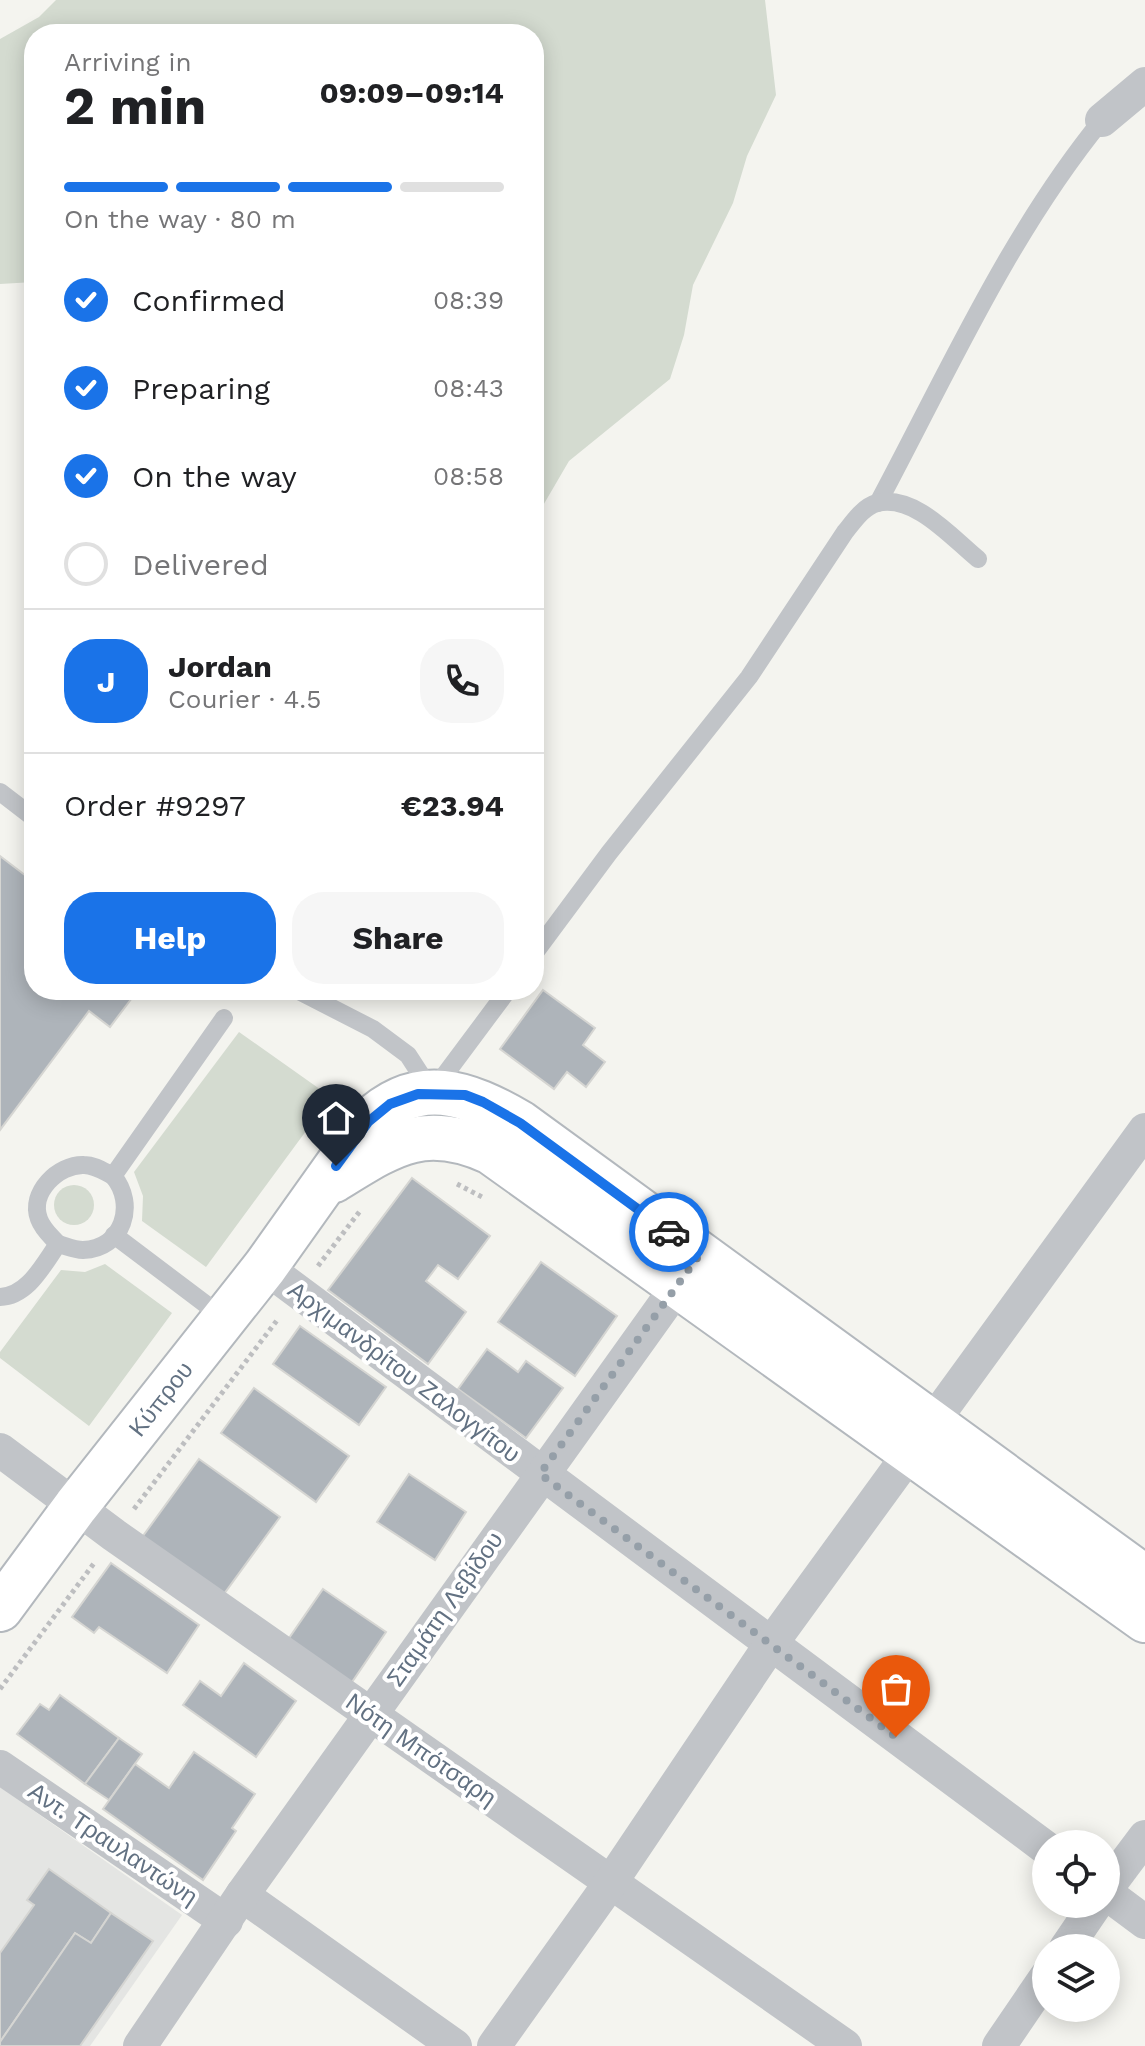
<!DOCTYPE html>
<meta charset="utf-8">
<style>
body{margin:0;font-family:"Work Sans",sans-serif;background:#f6f6f6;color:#202124;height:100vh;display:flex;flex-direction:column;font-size:30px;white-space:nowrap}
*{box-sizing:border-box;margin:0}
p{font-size:26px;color:#757577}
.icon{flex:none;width:44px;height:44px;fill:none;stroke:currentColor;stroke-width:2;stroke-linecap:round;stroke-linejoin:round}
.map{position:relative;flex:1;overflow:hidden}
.sheet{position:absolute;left:24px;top:24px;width:520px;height:976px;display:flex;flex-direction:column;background:#fff;border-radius:32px;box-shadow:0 4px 20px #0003}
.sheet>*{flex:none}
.controls{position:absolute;left:1032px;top:1830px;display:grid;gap:16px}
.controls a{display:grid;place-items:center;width:88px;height:88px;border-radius:50%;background:#fff;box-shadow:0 4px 20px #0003;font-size:40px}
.pin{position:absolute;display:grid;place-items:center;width:68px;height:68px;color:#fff;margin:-82px -34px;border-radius:50% 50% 50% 0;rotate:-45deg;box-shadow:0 0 8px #0007}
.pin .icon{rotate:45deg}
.courier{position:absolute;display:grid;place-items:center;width:80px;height:80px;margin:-40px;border:6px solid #1a73e8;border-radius:50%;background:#fff;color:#222;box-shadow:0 2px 10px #0007}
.headline em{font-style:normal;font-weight:700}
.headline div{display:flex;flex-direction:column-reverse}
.headline{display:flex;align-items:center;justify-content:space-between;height:136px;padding:0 40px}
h1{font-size:52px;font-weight:700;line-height:60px}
.bar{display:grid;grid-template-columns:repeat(4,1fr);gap:12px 8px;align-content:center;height:96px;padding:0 40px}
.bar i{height:10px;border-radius:6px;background:#e0e0e0}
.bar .on{background:#1a73e8}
.bar p{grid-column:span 4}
.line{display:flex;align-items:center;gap:20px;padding:0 40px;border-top:2px solid #e0e0e0}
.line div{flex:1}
.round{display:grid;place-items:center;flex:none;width:84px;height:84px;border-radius:32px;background:#f6f6f6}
ol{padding:0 40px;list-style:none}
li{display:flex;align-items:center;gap:24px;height:88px}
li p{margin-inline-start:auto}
li .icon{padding:8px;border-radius:50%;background:#1a73e8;color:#fff;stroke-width:4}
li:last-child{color:#757577}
li i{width:44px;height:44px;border:4px solid #e0e0e0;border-radius:50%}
.button{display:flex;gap:16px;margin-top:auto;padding:16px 40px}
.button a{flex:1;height:92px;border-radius:32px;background:#1a73e8;color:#fff;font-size:32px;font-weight:700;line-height:92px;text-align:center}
.button a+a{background:#f6f6f6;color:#202124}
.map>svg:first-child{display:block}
.built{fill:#e4e5e3}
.green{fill:#d4dbd0}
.building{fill:#aeb4ba;stroke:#d5d5d2;stroke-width:2}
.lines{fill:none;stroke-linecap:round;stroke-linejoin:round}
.secondary-casing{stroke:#b3b8bd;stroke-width:48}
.path{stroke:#bdbec0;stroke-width:5;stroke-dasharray:4 4;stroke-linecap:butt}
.lane{stroke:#c1c4c8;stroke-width:18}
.street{stroke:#c1c4c8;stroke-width:34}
.secondary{stroke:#fff;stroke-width:44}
.done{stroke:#959fa8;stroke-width:8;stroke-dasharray:0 14.4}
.route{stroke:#1a73e8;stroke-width:10}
.labels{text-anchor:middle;stroke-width:8;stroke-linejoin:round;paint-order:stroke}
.street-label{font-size:24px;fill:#627182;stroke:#fff}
</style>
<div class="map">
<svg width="1145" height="2046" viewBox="0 0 1145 2046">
<rect width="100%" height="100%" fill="#f4f4ef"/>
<polygon class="built" points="0,1787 182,1915 90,2046 0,2046"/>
<g class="green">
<polygon points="56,0 765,0 776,95 747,156 733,203 693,285 684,335 670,379 569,461 534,521 534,34 34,34 34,282 0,284 0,39 39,17"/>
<polygon points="239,1032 331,1097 206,1267 142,1221 143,1196 134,1172"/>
<circle cx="74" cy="1205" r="20"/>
<polygon points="105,1264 172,1313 89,1426 0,1358 0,1352 61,1270 85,1272"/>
</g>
<g class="building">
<polygon points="0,856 34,882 34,990 138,990 110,1027 89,1011 0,1130"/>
<polygon points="543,990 595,1028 583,1045 605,1062 586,1087 567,1072 554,1089 500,1049"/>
<polygon points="412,1178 490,1236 458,1279 438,1265 426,1281 466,1312 428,1364 328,1290"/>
<polygon points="541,1262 617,1316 575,1376 498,1322"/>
<polygon points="300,1326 386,1387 359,1425 273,1364"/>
<polygon points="487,1349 518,1372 526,1361 563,1388 526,1438 458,1389"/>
<polygon points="254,1388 349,1456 316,1502 221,1433"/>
<polygon points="199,1459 280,1517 221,1598 140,1540"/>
<polygon points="409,1474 466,1512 435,1560 377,1522"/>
<polygon points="111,1563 199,1625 167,1673 99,1627 94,1633 72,1617"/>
<polygon points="323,1589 386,1632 350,1685 287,1641"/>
<polygon points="244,1663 296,1701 256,1757 183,1705 200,1681 221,1696"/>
<polygon points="60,1695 119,1738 85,1784 17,1734 40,1704 49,1710"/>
<polygon points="119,1738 142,1754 109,1800 85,1784"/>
<polygon points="194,1752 255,1794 232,1828 236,1831 203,1880 103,1809 135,1764 169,1788"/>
<polygon points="49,1869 111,1913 91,1943 75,1933 0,2042 0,1953 34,1905 27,1900"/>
<polygon points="111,1913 153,1941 80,2046 0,2046 0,2042 75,1933 91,1943"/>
</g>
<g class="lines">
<defs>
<g id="secondary">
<path d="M334 1180C391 1145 423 1121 491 1152L1145 1620"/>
<path d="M0 1609 76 1506 265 1267 368 1122C418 1074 467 1092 520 1123L1145 1578"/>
</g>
</defs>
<use href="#secondary" class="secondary-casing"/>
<g class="path">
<polyline points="457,1184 484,1198"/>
<polyline points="318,1266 360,1211"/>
<polyline points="134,1509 278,1319"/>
<polyline points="0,1689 95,1562"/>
</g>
<g class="lane">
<path d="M878 503C947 374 1009 234 1102 120"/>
<polyline points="0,792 34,818"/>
<path d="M534 954 609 853 749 677 845 532C854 521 863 507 877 503 915 494 952 538 978 559"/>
<polyline points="297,990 373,1029 408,1055 432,1092 508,990"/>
<polyline points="114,1235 224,1318"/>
<path d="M58 1244C51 1236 43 1230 39 1219 29 1193 58 1164 84 1165 95 1165 103 1171 113 1176"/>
<path d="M0 1297C28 1296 43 1265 58 1244 66 1246 74 1250 83 1250 123 1249 137 1204 113 1176L224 1018"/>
</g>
<g class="street">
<polyline points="1102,120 1145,84"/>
<polyline points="265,1267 1046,1848"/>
<polyline points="0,1450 114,1535 845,2046"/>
<polyline points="0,1767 226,1921"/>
<polyline points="1106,1889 1145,1837"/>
<polyline points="1106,1893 1145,1922"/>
<polyline points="242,1895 455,2046"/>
<polyline points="1066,1948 1096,1904"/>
<polyline points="140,2046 242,1895 692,1266"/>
<polyline points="494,2046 611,1882 771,1644 1145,1130"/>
<polyline points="999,2046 1046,1977"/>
</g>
<use href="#secondary" class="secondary"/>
</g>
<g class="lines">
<polyline class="done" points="669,1232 700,1254 540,1474 896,1737"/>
<polyline class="route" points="336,1166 368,1122 390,1104 418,1094 465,1095 483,1102 520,1123 669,1232"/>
</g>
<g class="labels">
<g class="street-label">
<text transform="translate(404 1372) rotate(37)" y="8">Αρχιμανδρίτου Ζαλογγίτου</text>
<text transform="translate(161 1399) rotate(-52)" y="8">Κύπρου</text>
<text transform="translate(445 1609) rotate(-55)" y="8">Σταμάτη Λεβίδου</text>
<text transform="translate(421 1750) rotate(35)" y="8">Νότη Μπότσαρη</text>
<text transform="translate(113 1844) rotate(34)" y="8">Αντ. Τραυλαντώνη</text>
</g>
</g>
</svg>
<div class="controls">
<a><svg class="icon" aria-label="locate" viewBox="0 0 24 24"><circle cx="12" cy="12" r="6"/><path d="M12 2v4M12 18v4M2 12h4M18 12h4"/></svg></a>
<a><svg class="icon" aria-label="layers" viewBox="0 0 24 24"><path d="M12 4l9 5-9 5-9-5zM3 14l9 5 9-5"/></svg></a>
</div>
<div class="pin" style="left:896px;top:1737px;background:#ea580c"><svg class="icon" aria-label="bag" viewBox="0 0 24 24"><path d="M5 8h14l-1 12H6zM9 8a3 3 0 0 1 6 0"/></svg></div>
<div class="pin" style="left:336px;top:1166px;background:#1f2937"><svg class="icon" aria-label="home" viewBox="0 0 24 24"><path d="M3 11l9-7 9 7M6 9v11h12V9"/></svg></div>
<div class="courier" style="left:669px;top:1232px"><svg class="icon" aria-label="car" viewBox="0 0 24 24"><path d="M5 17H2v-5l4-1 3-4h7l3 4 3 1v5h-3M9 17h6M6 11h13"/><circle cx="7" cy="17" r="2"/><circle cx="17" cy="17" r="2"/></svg></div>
<section class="sheet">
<div class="headline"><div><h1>2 min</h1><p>Arriving in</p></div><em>09:09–09:14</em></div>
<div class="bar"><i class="on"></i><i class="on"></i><i class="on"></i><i></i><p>On the way · 80 m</p></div>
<ol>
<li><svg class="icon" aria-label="check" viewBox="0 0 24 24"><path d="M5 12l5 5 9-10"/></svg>Confirmed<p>08:39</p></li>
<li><svg class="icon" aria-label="check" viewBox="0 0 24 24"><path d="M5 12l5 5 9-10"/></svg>Preparing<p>08:43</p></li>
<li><svg class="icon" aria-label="check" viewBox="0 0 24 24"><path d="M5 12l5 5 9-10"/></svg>On the way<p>08:58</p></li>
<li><i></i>Delivered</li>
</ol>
<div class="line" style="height:144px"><b class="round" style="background:#1a73e8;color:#fff">J</b><div><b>Jordan</b><p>Courier · 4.5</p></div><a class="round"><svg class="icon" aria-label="phone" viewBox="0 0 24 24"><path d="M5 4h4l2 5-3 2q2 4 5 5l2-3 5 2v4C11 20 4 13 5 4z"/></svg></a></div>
<div class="line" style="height:104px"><div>Order #9297</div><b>€23.94</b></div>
<div class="button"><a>Help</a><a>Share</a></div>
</section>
</div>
